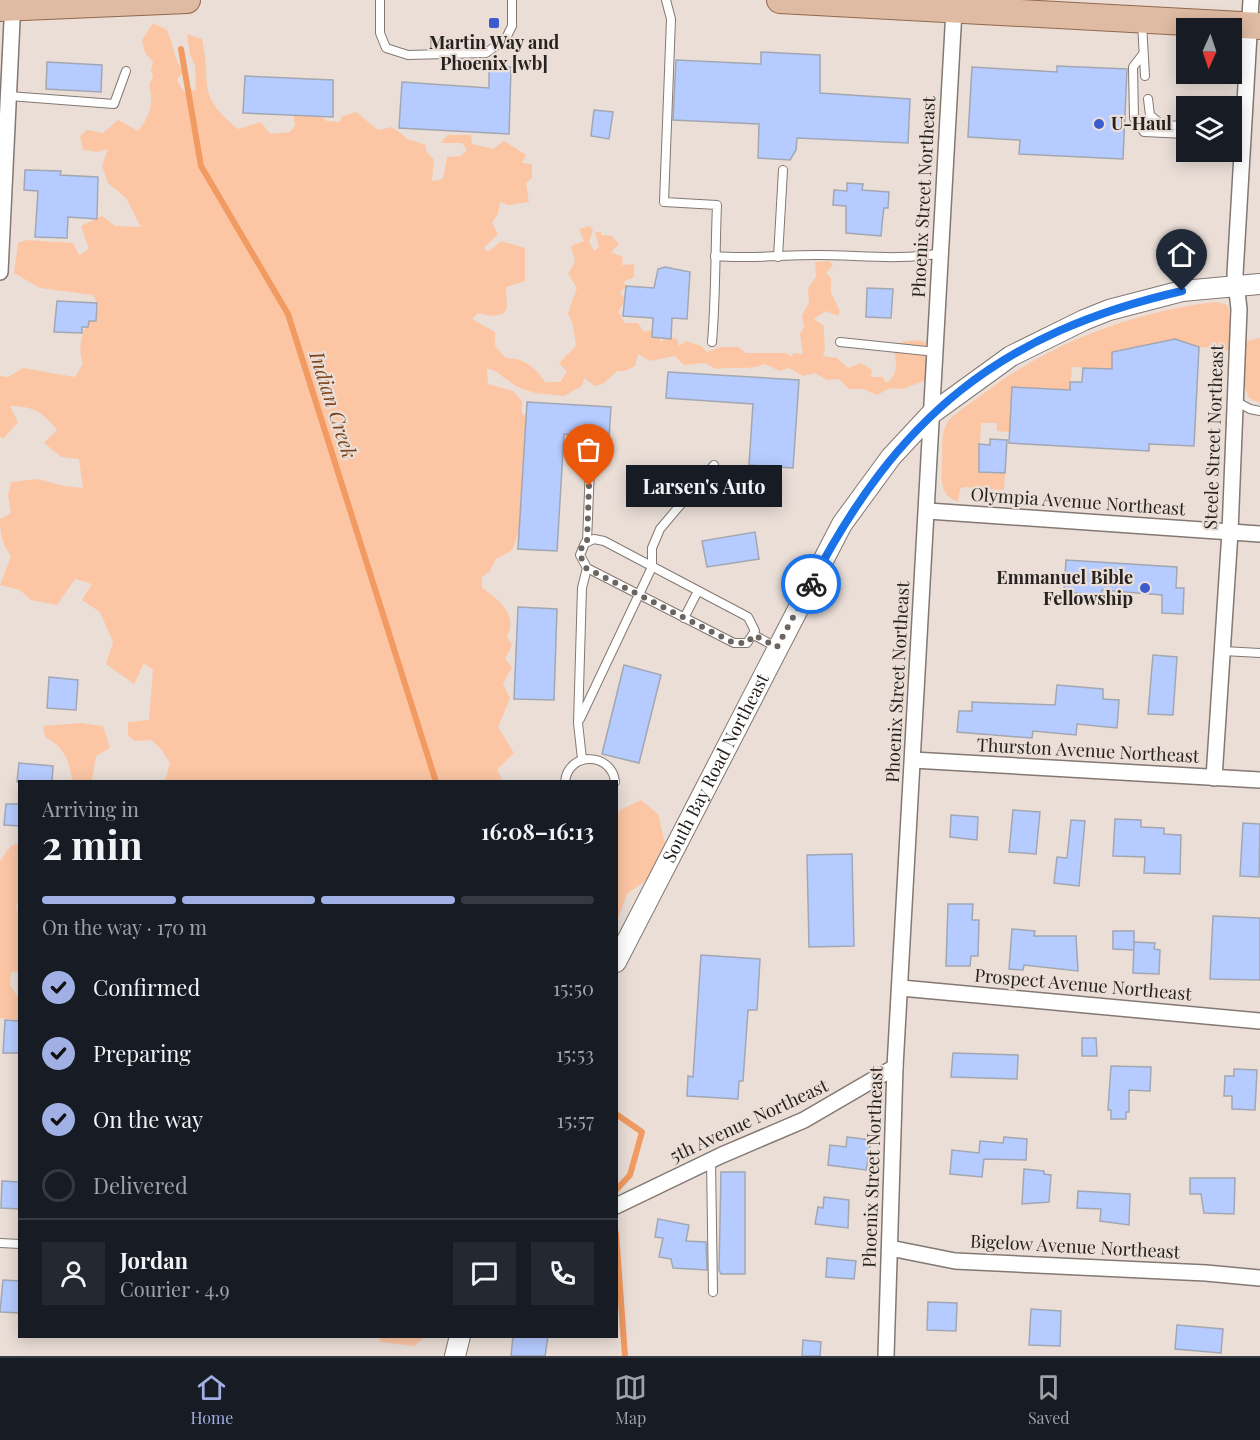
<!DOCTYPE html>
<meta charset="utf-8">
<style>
body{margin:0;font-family:"Playfair Display",serif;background:#242831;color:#f1f3f6;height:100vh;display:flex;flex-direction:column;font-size:22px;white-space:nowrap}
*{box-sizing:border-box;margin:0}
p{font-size:20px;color:#9ea1a6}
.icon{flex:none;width:33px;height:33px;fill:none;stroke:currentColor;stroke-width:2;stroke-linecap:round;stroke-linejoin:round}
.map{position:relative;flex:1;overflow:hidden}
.side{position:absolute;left:18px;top:780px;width:600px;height:558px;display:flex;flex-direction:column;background:#171b24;border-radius:0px;box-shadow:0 3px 15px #0003}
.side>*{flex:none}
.needle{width:39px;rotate:183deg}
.buttons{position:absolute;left:1176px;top:18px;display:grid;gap:12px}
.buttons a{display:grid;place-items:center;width:66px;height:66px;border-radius:0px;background:#171b24;box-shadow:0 3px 15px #0003;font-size:30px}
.pin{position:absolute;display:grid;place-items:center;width:51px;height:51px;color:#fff;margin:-62px -26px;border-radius:50% 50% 50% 0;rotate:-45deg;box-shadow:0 0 6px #0007}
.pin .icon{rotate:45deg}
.courier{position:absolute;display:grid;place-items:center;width:60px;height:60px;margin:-30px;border:4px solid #1a73e8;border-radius:50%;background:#fff;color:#222;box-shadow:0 2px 8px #0007}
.bubble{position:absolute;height:42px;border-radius:0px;background:#171b24;box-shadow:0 3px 15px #0003;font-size:20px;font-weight:700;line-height:42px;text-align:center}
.overview em{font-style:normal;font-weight:700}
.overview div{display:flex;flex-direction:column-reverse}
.overview{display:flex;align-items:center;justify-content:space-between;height:102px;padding:0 24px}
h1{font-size:39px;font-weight:700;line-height:45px}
.bar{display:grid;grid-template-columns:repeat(4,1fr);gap:9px 6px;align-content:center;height:72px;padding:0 24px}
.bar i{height:8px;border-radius:4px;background:#363941}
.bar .current{background:#a0afe4}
.bar p{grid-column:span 4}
.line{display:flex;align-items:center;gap:15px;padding:0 24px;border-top:2px solid #363941}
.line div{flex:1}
.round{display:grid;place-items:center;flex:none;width:63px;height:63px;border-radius:0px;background:#242831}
ol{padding:0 24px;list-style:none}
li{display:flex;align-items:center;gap:18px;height:66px}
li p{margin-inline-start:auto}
li .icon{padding:6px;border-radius:50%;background:#a0afe4;color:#111;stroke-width:4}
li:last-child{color:#9ea1a6}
li i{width:33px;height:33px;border:3px solid #363941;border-radius:50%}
.menu{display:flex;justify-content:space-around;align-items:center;height:84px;border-top:2px solid #363941;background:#171b24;font-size:16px;color:#9ea1a6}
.menu a{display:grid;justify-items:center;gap:3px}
.menu .current{color:#a0afe4}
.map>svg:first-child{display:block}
.green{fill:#fcc6a5}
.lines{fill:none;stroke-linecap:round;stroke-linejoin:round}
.stream{stroke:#f19a61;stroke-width:6}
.building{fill:#b6cbff;stroke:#a2a7b2;stroke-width:1.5}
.service-casing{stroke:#837872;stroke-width:10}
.minor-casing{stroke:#837872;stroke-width:18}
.tertiary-casing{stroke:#837872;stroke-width:22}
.primary-casing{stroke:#92684d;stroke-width:28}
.service{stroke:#fff;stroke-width:8}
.minor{stroke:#fff;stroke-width:15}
.tertiary{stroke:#fff;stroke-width:20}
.primary{stroke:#e0bba3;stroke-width:26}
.done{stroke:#6b645f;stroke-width:6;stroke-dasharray:0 10.8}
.route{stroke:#1a73e8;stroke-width:8}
.poi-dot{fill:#3c5cce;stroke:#eaded7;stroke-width:2}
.labels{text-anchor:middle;stroke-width:4.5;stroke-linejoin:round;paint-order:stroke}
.poi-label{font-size:18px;font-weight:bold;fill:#26221f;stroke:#eaded7}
.street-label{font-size:18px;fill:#26221f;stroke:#eaded7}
.water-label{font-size:20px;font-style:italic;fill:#7c431a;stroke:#eaded7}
</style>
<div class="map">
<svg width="1260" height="1356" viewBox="0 0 1260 1356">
<rect width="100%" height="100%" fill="#eaded7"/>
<g class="green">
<path d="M153 23 167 30C174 44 173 58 183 71L177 80 184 92 196 90 195 66 190 54 187 34 202 39C212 85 195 94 238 129L261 122 270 134 290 132 295 125 293 111 310 109 327 121 340 122 341 117 356 112 378 130 392 127 408 139 426 145V151L434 160 432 181 443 179 447 157 461 156 467 150 462 143H441L448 135H471L472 144 493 149 504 141 526 155 522 163 532 164V178L526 183 529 202 508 205 500 202 498 214 492 222 498 235 484 247 488 252 501 241 525 248V281L506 287 507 307 503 314 491 316 478 313 472 319 495 332V346L506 358C524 358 535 367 545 382H560L567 372 559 363 576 346 573 324 568 313 577 288 568 274 575 262 571 246 584 241 579 229 589 226 593 230 589 242 594 251 599 247 595 232H601V235L612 236 619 244 611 252 623 257 622 265 634 264V277L623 282 626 286 620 293 626 299 618 312 625 323H638L644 332 654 329 661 342 668 336 677 339 679 346 686 341 701 346 707 352 721 347H738L746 353H786L792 357 793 353 803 354 800 334 804 327 802 316 809 302 808 288 816 277 815 262 829 261 833 265 826 273 831 278V293L840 311 838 316 826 311 814 319 824 326C823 337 827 346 823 356L837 358 848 368 861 363 872 370 871 377H883L886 383C898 376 897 363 894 352L899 343C924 336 929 342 943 362L941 375 902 389 890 388 877 395 863 389H849L839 379 827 380 815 373 803 376 789 368 780 371 764 364C750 371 731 366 716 369L705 363 684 365 675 356 650 361 638 354 635 366 625 371H617L603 384 595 386 584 378 582 386 564 396 535 393 517 387 495 371 487 368 488 384 513 391 522 401V413L526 417 528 473 521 493 519 531 512 550 496 559 489 572 482 577V588C499 599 518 615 507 637L512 645 505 659 512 667 503 684 510 698 498 727 514 753 497 770 503 781H165L170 763 161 749 151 740 134 741 128 735V722L149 720 153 670 144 663 134 684 106 664 113 642 100 612 82 600 92 584 75 579 57 605 31 600 20 590 0 585 11 557C3 544 0 535 0 519L11 513 8 495 11 482 38 479 64 486 83 488 79 459 61 457 44 443 57 430C43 412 33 406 10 406L18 422 3 439 0 437V376L8 377 23 368 75 377 83 363C75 344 86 321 99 307L93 295 40 288 14 273 18 243 27 240 73 243 79 255 89 249 81 226 102 216 115 226 141 227 126 198 108 183 102 166 108 149 98 152 83 150 80 136 87 130 103 133 118 120 138 131C150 117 154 103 149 85L153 77 151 70 153 62 145 53 142 40Z"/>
<path d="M1214 302 1226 304 1229 309V350L1199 347 1175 339 1113 352 1112 369 1072 367 1070 390 1012 387 1010 432 997 431V423H981L979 471 1005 473 1004 490 964 487 960 489 958 502C940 495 941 481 942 464 943 451 940 435 947 423 954 413 969 405 979 397 1047 344 1129 313 1214 302Z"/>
<polygon points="1260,338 1260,403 1249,398 1241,377 1243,342"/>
<path d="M80 723 103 726 110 748 96 756 92 780 95 781H72C70 761 64 746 45 737L43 726Z"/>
<polygon points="641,800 658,814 667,852 658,872 627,894 617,921 617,817 620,810"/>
<polygon points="19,843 19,856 17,860 19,862 19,905 16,904 19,923 19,971 11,972 10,985 19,999 19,1020 17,1020 0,1018 0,861 11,846"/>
<polygon points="378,1337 425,1337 414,1346 381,1342"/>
</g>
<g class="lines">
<g class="stream">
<polyline points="181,49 201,166 288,314 436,782"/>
<polyline points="616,1114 642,1132 630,1175 616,1190"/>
<polyline points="616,1233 625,1356"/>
</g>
</g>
<g class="building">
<polygon points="761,52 820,55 820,93 910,99 908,143 797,138 796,150 790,160 758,158 759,124 673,120 676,60 761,64"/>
<polygon points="47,62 102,65 101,92 46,89"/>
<polygon points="489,66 511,67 509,134 399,128 402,82 489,88"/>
<polygon points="1057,66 1127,69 1123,159 1019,154 1020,140 968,137 972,67 1057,72"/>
<polygon points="245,76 333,80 333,117 243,113"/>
<polygon points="594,110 613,112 609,139 591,136"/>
<polygon points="25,170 61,171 60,175 98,177 97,219 68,217 67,238 35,237 38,191 24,190"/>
<polygon points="847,183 863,184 862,190 889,192 888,208 884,208 883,215 881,236 846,233 846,206 833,205 834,190 847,191"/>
<polygon points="665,267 690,272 687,319 672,318 671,339 652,337 653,318 623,316 626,286 654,288 658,269"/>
<polygon points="867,288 893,289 891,318 866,317"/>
<polygon points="57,301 97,303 96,321 89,321 88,327 82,327 82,333 54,332"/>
<polygon points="1175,339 1199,347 1194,446 1149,444 1149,451 1009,443 1012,387 1070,390 1070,382 1082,382 1083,368 1112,369 1112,352"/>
<polygon points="668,372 799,380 793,468 749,465 753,404 666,398"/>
<polygon points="527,402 611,407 609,437 564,434 557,551 518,549"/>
<polygon points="990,439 1007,440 1005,473 979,472 979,444 990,445"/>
<polygon points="755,532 759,559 707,567 702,541"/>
<polygon points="1066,560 1177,567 1176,588 1184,588 1183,614 1162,613 1162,595 1102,590 1102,597 1064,591"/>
<polygon points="518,607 557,609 554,700 514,699"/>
<polygon points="1153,655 1177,657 1173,715 1148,714"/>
<polygon points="624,665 661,675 639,763 602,754"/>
<polygon points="49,677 78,680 76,710 47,708"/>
<polygon points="1057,685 1103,689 1103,699 1119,700 1117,728 1077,724 1076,735 1033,731 1032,738 957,732 959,711 972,711 972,702 1055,705"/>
<polygon points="19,763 53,766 52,782 17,782"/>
<polygon points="6,804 20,804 20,826 4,825"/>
<polygon points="1013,810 1040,812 1036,854 1009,852"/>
<polygon points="951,815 978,817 977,840 950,837"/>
<polygon points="1115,819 1141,820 1141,827 1164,828 1164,834 1181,835 1180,874 1144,873 1145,857 1113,856"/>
<polygon points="1071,820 1085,821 1079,886 1054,883 1057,857 1067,858"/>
<polygon points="1243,823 1260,824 1259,877 1240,876"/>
<polygon points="852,854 854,946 809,947 807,855"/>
<polygon points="948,904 973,904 972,920 979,920 978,956 971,956 970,966 946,966"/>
<polygon points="1213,916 1260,918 1260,980 1210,979"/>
<polygon points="1012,929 1035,931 1034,936 1076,936 1078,971 1024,965 1023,970 1009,969"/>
<polygon points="1113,931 1134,931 1134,950 1113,949"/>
<polygon points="1134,942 1155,943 1154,949 1160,950 1159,974 1133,973"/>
<polygon points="701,955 760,959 757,1010 748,1010 743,1081 739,1081 738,1099 687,1096 688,1076 693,1077"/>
<polygon points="5,1020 20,1021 20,1053 3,1053"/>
<polygon points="1082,1038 1096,1038 1097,1056 1082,1056"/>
<polygon points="953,1053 1018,1055 1017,1079 951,1077"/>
<polygon points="1111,1066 1151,1067 1150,1091 1129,1090 1129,1112 1126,1112 1126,1119 1111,1119 1111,1110 1108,1110"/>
<polygon points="1234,1069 1257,1070 1255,1110 1232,1109 1232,1096 1224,1096 1225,1076 1234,1076"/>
<polygon points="847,1137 871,1140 866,1170 828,1165 830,1145 846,1147"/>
<polygon points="1004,1137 1027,1139 1026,1160 984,1159 982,1177 950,1174 952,1150 979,1153 980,1141 1003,1143"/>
<polygon points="1024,1169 1044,1171 1044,1174 1051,1175 1049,1202 1022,1204"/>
<polygon points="721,1172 745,1172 745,1274 721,1274 719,1270"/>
<polygon points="1190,1178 1235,1178 1234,1214 1204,1213 1201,1194 1190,1194"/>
<polygon points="2,1181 20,1182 20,1209 1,1208"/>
<polygon points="1078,1191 1130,1194 1129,1225 1100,1221 1101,1209 1077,1208"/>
<polygon points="824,1197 849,1200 848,1228 815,1224 818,1207 823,1208"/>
<polygon points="658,1219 689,1225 686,1241 706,1242 707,1270 673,1268 671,1259 659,1257 663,1238 655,1237"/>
<polygon points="827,1258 856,1261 854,1279 826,1277"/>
<polygon points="3,1280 20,1281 20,1313 0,1312"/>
<polygon points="928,1302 957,1303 956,1331 927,1330"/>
<polygon points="1031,1309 1061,1311 1060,1346 1029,1345"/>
<polygon points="1177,1325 1223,1329 1221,1353 1175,1349"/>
<polygon points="513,1336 548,1336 545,1356 511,1356"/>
<polygon points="803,1340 821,1342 820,1356 802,1356"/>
</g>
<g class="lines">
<defs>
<g id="service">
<polyline points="380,0 380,33 386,48 408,55 486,53 506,38 512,26 512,0"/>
<path d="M666 0 671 19 664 202 717 205C715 251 716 296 712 342"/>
<polyline points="1142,23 1145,76"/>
<polyline points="1143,54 1133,67 1134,118 1144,132 1186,134"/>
<polyline points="9,96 114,104 126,71"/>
<polyline points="1148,99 1150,115 1162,125 1186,126"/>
<polyline points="1232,129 1244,129"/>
<path d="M715 256C750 259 782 255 817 255 859 255 900 261 941 253"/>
<polyline points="778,257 783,170"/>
<polyline points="840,342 936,352"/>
<polyline points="1235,401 1250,409 1260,411"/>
<polyline points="587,542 590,467"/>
<polyline points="684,618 698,591"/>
<polyline points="754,635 776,647"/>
<polyline points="1223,651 1260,653"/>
<polyline points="580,719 652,567 652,548 660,529 714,465"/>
<polyline points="582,759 578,723 582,588 587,568 580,555 585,543 594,539 604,541 748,617 755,631 747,643 734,643 587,568"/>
<path d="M565 782C568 751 612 752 615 782"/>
<polyline points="711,1160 713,1292"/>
<polyline points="0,1243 20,1244"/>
</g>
<g id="minor">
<polyline points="0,272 13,0"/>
<polyline points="928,511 1260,534"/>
<polyline points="913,760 1260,780"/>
<polyline points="1214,778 1230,532 1239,309 1235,274 1251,0"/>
<polyline points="901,988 1260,1021"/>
<polyline points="616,1206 722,1155 804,1120 895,1067"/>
<polyline points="890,1248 955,1261 1206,1273 1260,1278"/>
<polyline points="886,1356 895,1067 954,10"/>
</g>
<g id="tertiary">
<path id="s1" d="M616 962 842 524 891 457 931 414 1011 356 1084 320 1109 310 1182 291 1260 284"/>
<polyline points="455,1356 460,1336"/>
</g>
<g id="primary">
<polyline points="780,0 1260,26"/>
<polyline points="0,8 187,0"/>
</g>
</defs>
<use href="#service" class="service-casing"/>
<use href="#minor" class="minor-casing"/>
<use href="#tertiary" class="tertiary-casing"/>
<use href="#primary" class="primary-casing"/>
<use href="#service" class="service"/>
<use href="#minor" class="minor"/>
<use href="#tertiary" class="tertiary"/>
<use href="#primary" class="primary"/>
</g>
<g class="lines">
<polyline class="done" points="589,486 587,542 582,546 580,555 586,568 734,643 747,643 754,635 777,647 811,584"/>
<path class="route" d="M811 584C897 418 998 333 1182 291"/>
</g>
<g class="poi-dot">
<rect x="488" y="17" width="12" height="12" rx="3"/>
<circle cx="1099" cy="124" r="6"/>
<circle cx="1145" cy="588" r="6"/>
</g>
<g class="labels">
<g class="poi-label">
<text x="494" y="49">Martin Way and<tspan x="494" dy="21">Phoenix [wb]</tspan></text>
<text x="1111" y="130" text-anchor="start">U-Haul</text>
<text x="1133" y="584" text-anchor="end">Emmanuel Bible<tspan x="1133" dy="21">Fellowship</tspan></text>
</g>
<g class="street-label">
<text transform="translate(924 197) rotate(-87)" y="6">Phoenix Street Northeast</text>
<text transform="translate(1214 437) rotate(-88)" y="6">Steele Street Northeast</text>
<text transform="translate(1078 502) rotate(4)" y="6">Olympia Avenue Northeast</text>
<text transform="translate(898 682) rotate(-87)" y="6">Phoenix Street Northeast</text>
<text transform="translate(1088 751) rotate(3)" y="6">Thurston Avenue Northeast</text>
<text dy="6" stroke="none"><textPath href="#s1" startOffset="218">South Bay Road Northeast</textPath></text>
<text transform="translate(1083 985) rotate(5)" y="6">Prospect Avenue Northeast</text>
<text transform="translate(749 1121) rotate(-25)" y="6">5th Avenue Northeast</text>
<text transform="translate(873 1167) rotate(-88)" y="6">Phoenix Street Northeast</text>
<text transform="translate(1075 1247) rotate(3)" y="6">Bigelow Avenue Northeast</text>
</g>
<g class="water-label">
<text transform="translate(333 405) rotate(72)" y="7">Indian Creek</text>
</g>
</g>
</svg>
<div class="buttons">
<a><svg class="needle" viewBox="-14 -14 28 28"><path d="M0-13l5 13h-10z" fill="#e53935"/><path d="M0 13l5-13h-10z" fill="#9ea1a6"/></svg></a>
<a><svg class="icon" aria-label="layers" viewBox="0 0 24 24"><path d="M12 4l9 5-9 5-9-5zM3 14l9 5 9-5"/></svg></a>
</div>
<div class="pin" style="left:589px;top:486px;background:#ea580c"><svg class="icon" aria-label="bag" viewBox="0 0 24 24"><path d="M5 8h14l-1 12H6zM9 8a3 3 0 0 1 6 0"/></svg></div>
<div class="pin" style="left:1182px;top:291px;background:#1f2937"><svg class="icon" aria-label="home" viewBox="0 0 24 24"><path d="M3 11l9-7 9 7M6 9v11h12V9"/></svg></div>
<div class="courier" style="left:811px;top:584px"><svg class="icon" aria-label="bike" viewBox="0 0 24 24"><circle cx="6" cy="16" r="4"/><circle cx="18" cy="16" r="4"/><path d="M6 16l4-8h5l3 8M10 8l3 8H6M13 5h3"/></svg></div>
<div class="bubble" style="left:626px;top:465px;width:156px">Larsen's Auto</div>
<section class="side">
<div class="overview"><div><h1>2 min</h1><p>Arriving in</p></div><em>16:08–16:13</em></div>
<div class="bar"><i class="current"></i><i class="current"></i><i class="current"></i><i></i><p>On the way · 170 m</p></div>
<ol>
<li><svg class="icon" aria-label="check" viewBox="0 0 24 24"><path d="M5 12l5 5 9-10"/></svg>Confirmed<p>15:50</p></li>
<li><svg class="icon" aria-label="check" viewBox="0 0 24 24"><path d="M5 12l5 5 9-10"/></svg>Preparing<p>15:53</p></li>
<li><svg class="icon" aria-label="check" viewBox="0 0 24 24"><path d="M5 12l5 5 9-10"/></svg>On the way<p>15:57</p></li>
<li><i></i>Delivered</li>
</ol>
<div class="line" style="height:108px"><a class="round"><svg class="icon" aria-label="person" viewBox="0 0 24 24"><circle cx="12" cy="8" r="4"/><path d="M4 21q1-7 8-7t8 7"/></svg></a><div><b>Jordan</b><p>Courier · 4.9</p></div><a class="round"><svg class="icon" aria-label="chat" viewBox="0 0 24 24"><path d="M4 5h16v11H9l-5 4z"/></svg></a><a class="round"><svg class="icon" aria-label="phone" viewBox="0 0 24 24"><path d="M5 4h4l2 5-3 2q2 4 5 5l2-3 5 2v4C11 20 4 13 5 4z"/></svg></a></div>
</section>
</div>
<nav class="menu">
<a class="current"><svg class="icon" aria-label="home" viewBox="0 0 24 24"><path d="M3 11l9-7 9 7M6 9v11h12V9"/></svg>Home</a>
<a><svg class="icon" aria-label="map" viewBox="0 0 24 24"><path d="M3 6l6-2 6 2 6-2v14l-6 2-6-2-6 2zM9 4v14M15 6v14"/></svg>Map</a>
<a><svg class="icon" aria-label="saved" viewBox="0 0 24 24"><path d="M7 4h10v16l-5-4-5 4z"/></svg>Saved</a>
</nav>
